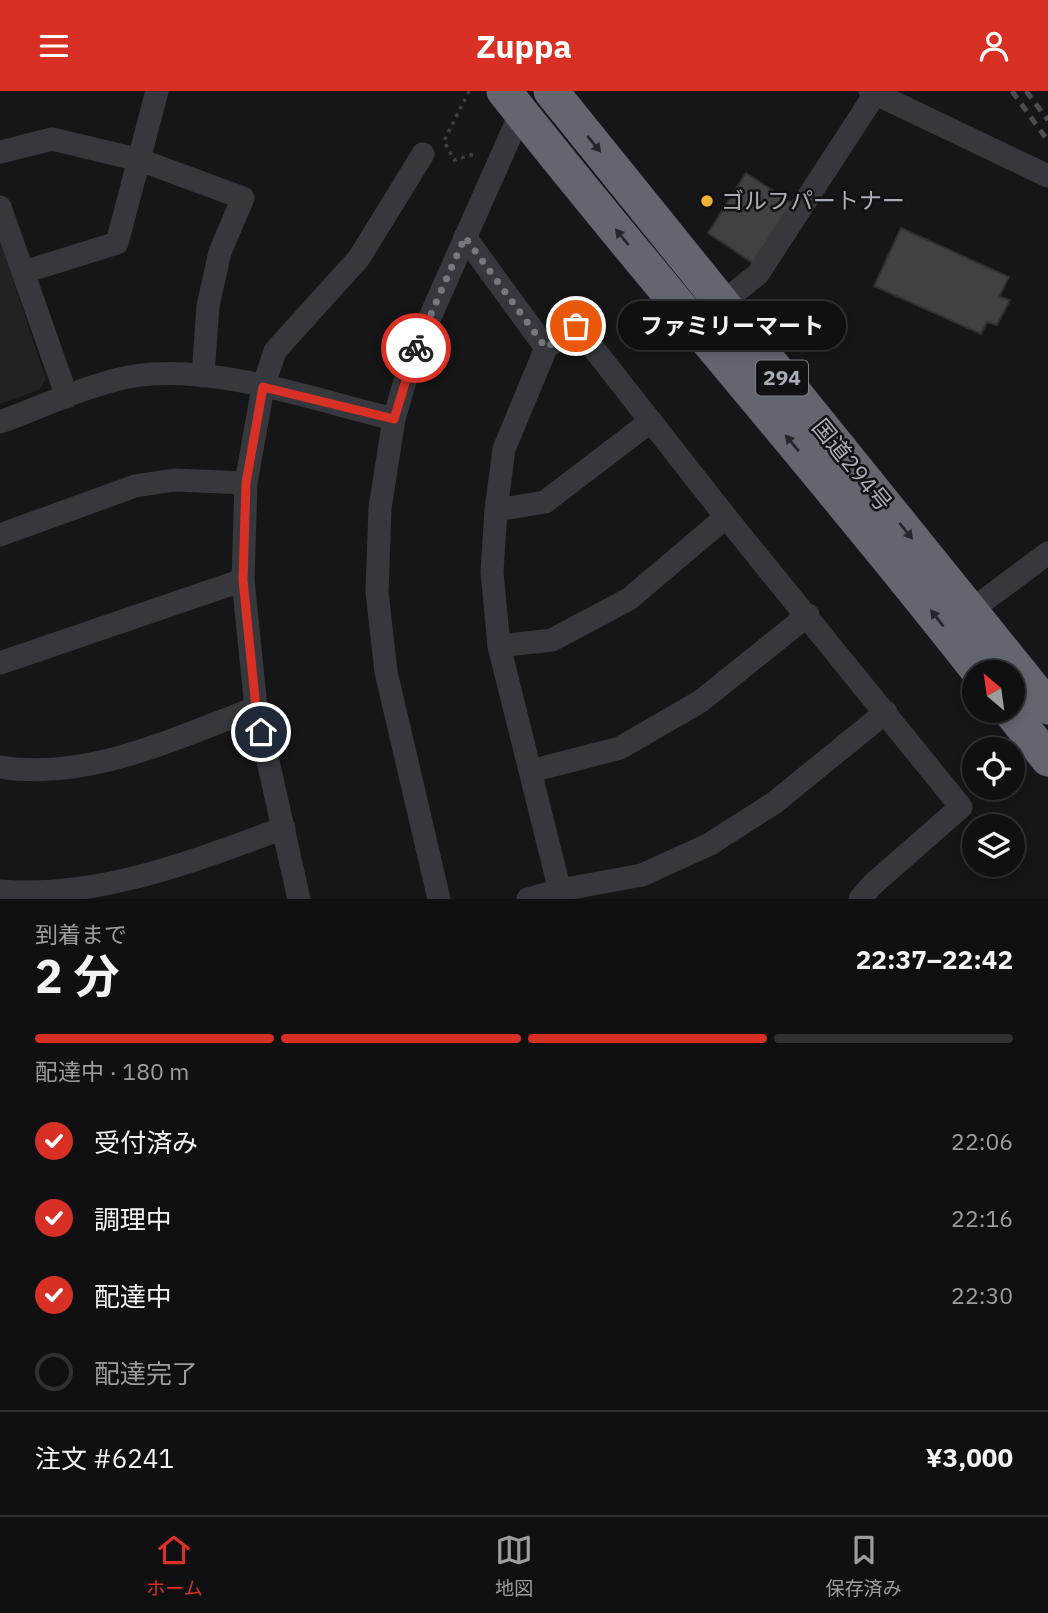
<!DOCTYPE html>
<html lang="ja">
<meta charset="utf-8">
<style>
body{margin:0;font-family:"IBM Plex Sans","Noto Sans JP",sans-serif;background:#19191b;color:#f1f3f6;height:100vh;display:flex;flex-direction:column;font-size:26px;white-space:nowrap}
*{box-sizing:border-box;margin:0}
p{font-size:23px;color:#9c9d9f}
.icon{flex:none;width:38px;height:38px;fill:none;stroke:currentColor;stroke-width:2;stroke-linecap:round;stroke-linejoin:round}
.map{position:relative;height:808px;overflow:hidden}
.sheet{display:flex;flex-direction:column;background:#101012;flex:1}
.sheet>*{flex:none}
.needle{width:46px;rotate:331deg}
.tools{position:absolute;left:962px;top:569px;display:grid;gap:14px}
.tools a{display:grid;place-items:center;width:63px;height:63px;border-radius:50%;background:#101012;box-shadow:0 4px 10px #0003,0 0 0 2px #303032;font-size:35px}
.pin{position:absolute;display:grid;place-items:center;width:60px;height:60px;color:#fff;margin:-30px;border:4px solid #fff;border-radius:50%;box-shadow:0 2px 7px #0007}
.courier{position:absolute;display:grid;place-items:center;width:70px;height:70px;margin:-35px;border:5px solid #d93025;border-radius:50%;background:#fff;color:#222;box-shadow:0 2px 9px #0007}
.bubble{position:absolute;height:49px;border-radius:24px;background:#101012;box-shadow:0 4px 10px #0003,0 0 0 2px #303032;font-size:23px;font-weight:700;line-height:49px;text-align:center}
.overview em{font-style:normal;font-weight:700}
.overview div{display:flex;flex-direction:column-reverse}
.overview{display:flex;align-items:center;justify-content:space-between;height:119px;padding:0 35px}
h1{font-size:46px;font-weight:700;line-height:52px}
.bar{display:grid;grid-template-columns:repeat(4,1fr);gap:10px 7px;align-content:center;height:84px;padding:0 35px}
.bar i{height:9px;border-radius:5px;background:#303032}
.bar .active{background:#d93025}
.bar p{grid-column:span 4}
.line{display:flex;align-items:center;gap:18px;padding:0 35px;border-top:2px solid #303032}
.line div{flex:1}
ol{padding:0 35px;list-style:none}
li{display:flex;align-items:center;gap:21px;height:77px}
li p{margin-inline-start:auto}
li .icon{padding:7px;border-radius:50%;background:#d93025;color:#fff;stroke-width:4}
li:last-child{color:#9c9d9f}
li i{width:38px;height:38px;border:4px solid #303032;border-radius:50%}
header{display:flex;justify-content:space-between;align-items:center;height:91px;padding:0 35px;background:#d93025;color:#fff;font-size:32px;font-weight:700}
.menu{display:flex;justify-content:space-around;align-items:center;height:98px;border-top:2px solid #303032;background:#101012;font-size:19px;color:#9c9d9f}
.menu a{display:grid;justify-items:center;gap:4px}
.menu .active{color:#d93025}
.map>svg:first-child{display:block}
.built{fill:#222225}
.building{fill:#404145;stroke:#303034;stroke-width:2}
.lines{fill:none;stroke-linecap:round;stroke-linejoin:round}
.path{stroke:#3d3f44;stroke-width:3.5;stroke-dasharray:3.5 5;stroke-linecap:butt}
.minor{stroke:#37383d;stroke-width:23}
.highway{stroke:#63666e;stroke-width:35}
.rail{stroke:#4a4c52;stroke-width:5;stroke-dasharray:9 7;stroke-linecap:butt}
.oneway{fill:#26262a}
.done{stroke:#757880;stroke-width:7;stroke-dasharray:0 12.6}
.route{stroke:#d93025;stroke-width:9}
.poi-dot{fill:#f2b134;stroke:#111113;stroke-width:2.5}
.labels{text-anchor:middle;stroke-width:5;stroke-linejoin:round;paint-order:stroke}
.shield{fill:#111113;stroke:#7b7e86;stroke-width:2}
.shield-label{font-size:21px;font-weight:bold;fill:#a8adb8}
.poi-label{font-size:23px;fill:#a8adb8;stroke:#111113;text-anchor:start}
.street-label{font-size:23px;fill:#a8adb8;stroke:#111113}
</style>
<header><svg class="icon" aria-label="menu" viewBox="0 0 24 24"><path d="M4 6h16M4 12h16M4 18h16"/></svg>Zuppa<svg class="icon" aria-label="person" viewBox="0 0 24 24"><circle cx="12" cy="8" r="4"/><path d="M4 21q1-7 8-7t8 7"/></svg></header>
<div class="map">
<svg width="1048" height="808" viewBox="0 0 1048 808">
<rect width="100%" height="100%" fill="#161618"/>
<polygon class="built" points="0,150 46,288 39,299 0,313"/>
<g class="building">
<polygon points="746,82 793,113 754,173 708,142"/>
<polygon points="901,137 1009,186 999,206 1010,209 997,234 987,231 981,243 874,195"/>
</g>
<g class="lines">
<polyline class="path" points="469,0 444,50 454,69 478,62"/>
<g class="minor">
<polyline points="870,0 1048,85"/>
<polyline points="0,61 52,48 140,69 243,107 220,161 208,215 203,285"/>
<polyline points="0,116 67,306"/>
<polyline points="465,146 546,257"/>
<polyline points="24,181 117,152 157,0"/>
<polyline points="713,219 758,183 875,3"/>
<path d="M0 331C45 315 105 285 152 283 229 278 319 310 394 328"/>
<polyline points="496,419 545,411 651,330"/>
<polyline points="0,444 135,395 174,389 246,392"/>
<polyline points="970,520 1048,462"/>
<polyline points="499,555 552,549 629,508 726,426"/>
<polyline points="0,572 243,489"/>
<path d="M0 676C88 690 175 647 256 617"/>
<polyline points="531,680 620,657 701,610 808,524"/>
<path d="M0 800C99 808 193 770 284 737"/>
<polyline points="299,808 256,617 243,489 246,392 263,296 275,260 359,167 423,63"/>
<polyline points="439,808 386,581 377,501 380,417 394,328 411,269 521,21"/>
<polyline points="528,808 560,799 642,784 710,753 774,712 886,621"/>
<polyline points="562,808 499,555 492,481 496,419 504,358 546,257 576,235 726,426 961,716 872,794 860,808"/>
</g>
<g class="highway">
<path d="M504 0C659 197 825 384 979 581"/>
<polyline points="551,0 1048,616"/>
<polyline points="1010,620 1048,668"/>
</g>
<g class="rail">
<polyline points="1012,0 1048,50"/>
<polyline points="1026,0 1048,29"/>
</g>
</g>
<defs><path id="oneway-solid" d="M-6-.8H1V-3.2L6.5 0L1 3.2V.8H-6Z" transform="scale(1.75)"/></defs>
<g class="oneway">
<use href="#oneway-solid" transform="translate(594 53) rotate(51)"/>
<use href="#oneway-solid" transform="translate(622 146) rotate(-129)"/>
<use href="#oneway-solid" transform="translate(792 352) rotate(-130)"/>
<use href="#oneway-solid" transform="translate(906 440) rotate(51)"/>
<use href="#oneway-solid" transform="translate(937 527) rotate(-128)"/>
</g>
<g class="lines">
<polyline class="done" points="416,257 465,146 546,257 576,235"/>
<polyline class="route" points="261,641 256,617 243,489 246,392 263,296 394,328 416,257"/>
</g>
<circle class="poi-dot" cx="707" cy="110" r="7"/>
<g class="labels">
<rect class="shield" x="756" y="269.5" width="52" height="35" rx="5"/>
<g class="shield-label">
<text x="782" y="294">294</text>
</g>
<g class="poi-label">
<text x="721" y="118">ゴルフパートナー</text>
</g>
<g class="street-label">
<text transform="translate(852 374) rotate(51)" y="8">国道294号</text>
</g>
</g>
</svg>
<div class="tools">
<a><svg class="needle" viewBox="-14 -14 28 28"><path d="M0-13l5 13h-10z" fill="#e53935"/><path d="M0 13l5-13h-10z" fill="#9c9d9f"/></svg></a>
<a><svg class="icon" aria-label="locate" viewBox="0 0 24 24"><circle cx="12" cy="12" r="6"/><path d="M12 2v4M12 18v4M2 12h4M18 12h4"/></svg></a>
<a><svg class="icon" aria-label="layers" viewBox="0 0 24 24"><path d="M12 4l9 5-9 5-9-5zM3 14l9 5 9-5"/></svg></a>
</div>
<div class="pin" style="left:576px;top:235px;background:#ea580c"><svg class="icon" aria-label="bag" viewBox="0 0 24 24"><path d="M5 8h14l-1 12H6zM9 8a3 3 0 0 1 6 0"/></svg></div>
<div class="pin" style="left:261px;top:641px;background:#1f2937"><svg class="icon" aria-label="home" viewBox="0 0 24 24"><path d="M3 11l9-7 9 7M6 9v11h12V9"/></svg></div>
<div class="courier" style="left:416px;top:257px"><svg class="icon" aria-label="bike" viewBox="0 0 24 24"><circle cx="6" cy="16" r="4"/><circle cx="18" cy="16" r="4"/><path d="M6 16l4-8h5l3 8M10 8l3 8H6M13 5h3"/></svg></div>
<div class="bubble" style="left:618px;top:210px;width:228px">ファミリーマート</div>
</div>
<section class="sheet">
<div class="overview"><div><h1>2 分</h1><p>到着まで</p></div><em>22:37–22:42</em></div>
<div class="bar"><i class="active"></i><i class="active"></i><i class="active"></i><i></i><p>配達中 · 180 m</p></div>
<ol>
<li><svg class="icon" aria-label="check" viewBox="0 0 24 24"><path d="M5 12l5 5 9-10"/></svg>受付済み<p>22:06</p></li>
<li><svg class="icon" aria-label="check" viewBox="0 0 24 24"><path d="M5 12l5 5 9-10"/></svg>調理中<p>22:16</p></li>
<li><svg class="icon" aria-label="check" viewBox="0 0 24 24"><path d="M5 12l5 5 9-10"/></svg>配達中<p>22:30</p></li>
<li><i></i>配達完了</li>
</ol>
<div class="line" style="height:91px"><div>注文 #6241</div><b>¥3,000</b></div>
</section>
<nav class="menu">
<a class="active"><svg class="icon" aria-label="home" viewBox="0 0 24 24"><path d="M3 11l9-7 9 7M6 9v11h12V9"/></svg>ホーム</a>
<a><svg class="icon" aria-label="map" viewBox="0 0 24 24"><path d="M3 6l6-2 6 2 6-2v14l-6 2-6-2-6 2zM9 4v14M15 6v14"/></svg>地図</a>
<a><svg class="icon" aria-label="saved" viewBox="0 0 24 24"><path d="M7 4h10v16l-5-4-5 4z"/></svg>保存済み</a>
</nav>
